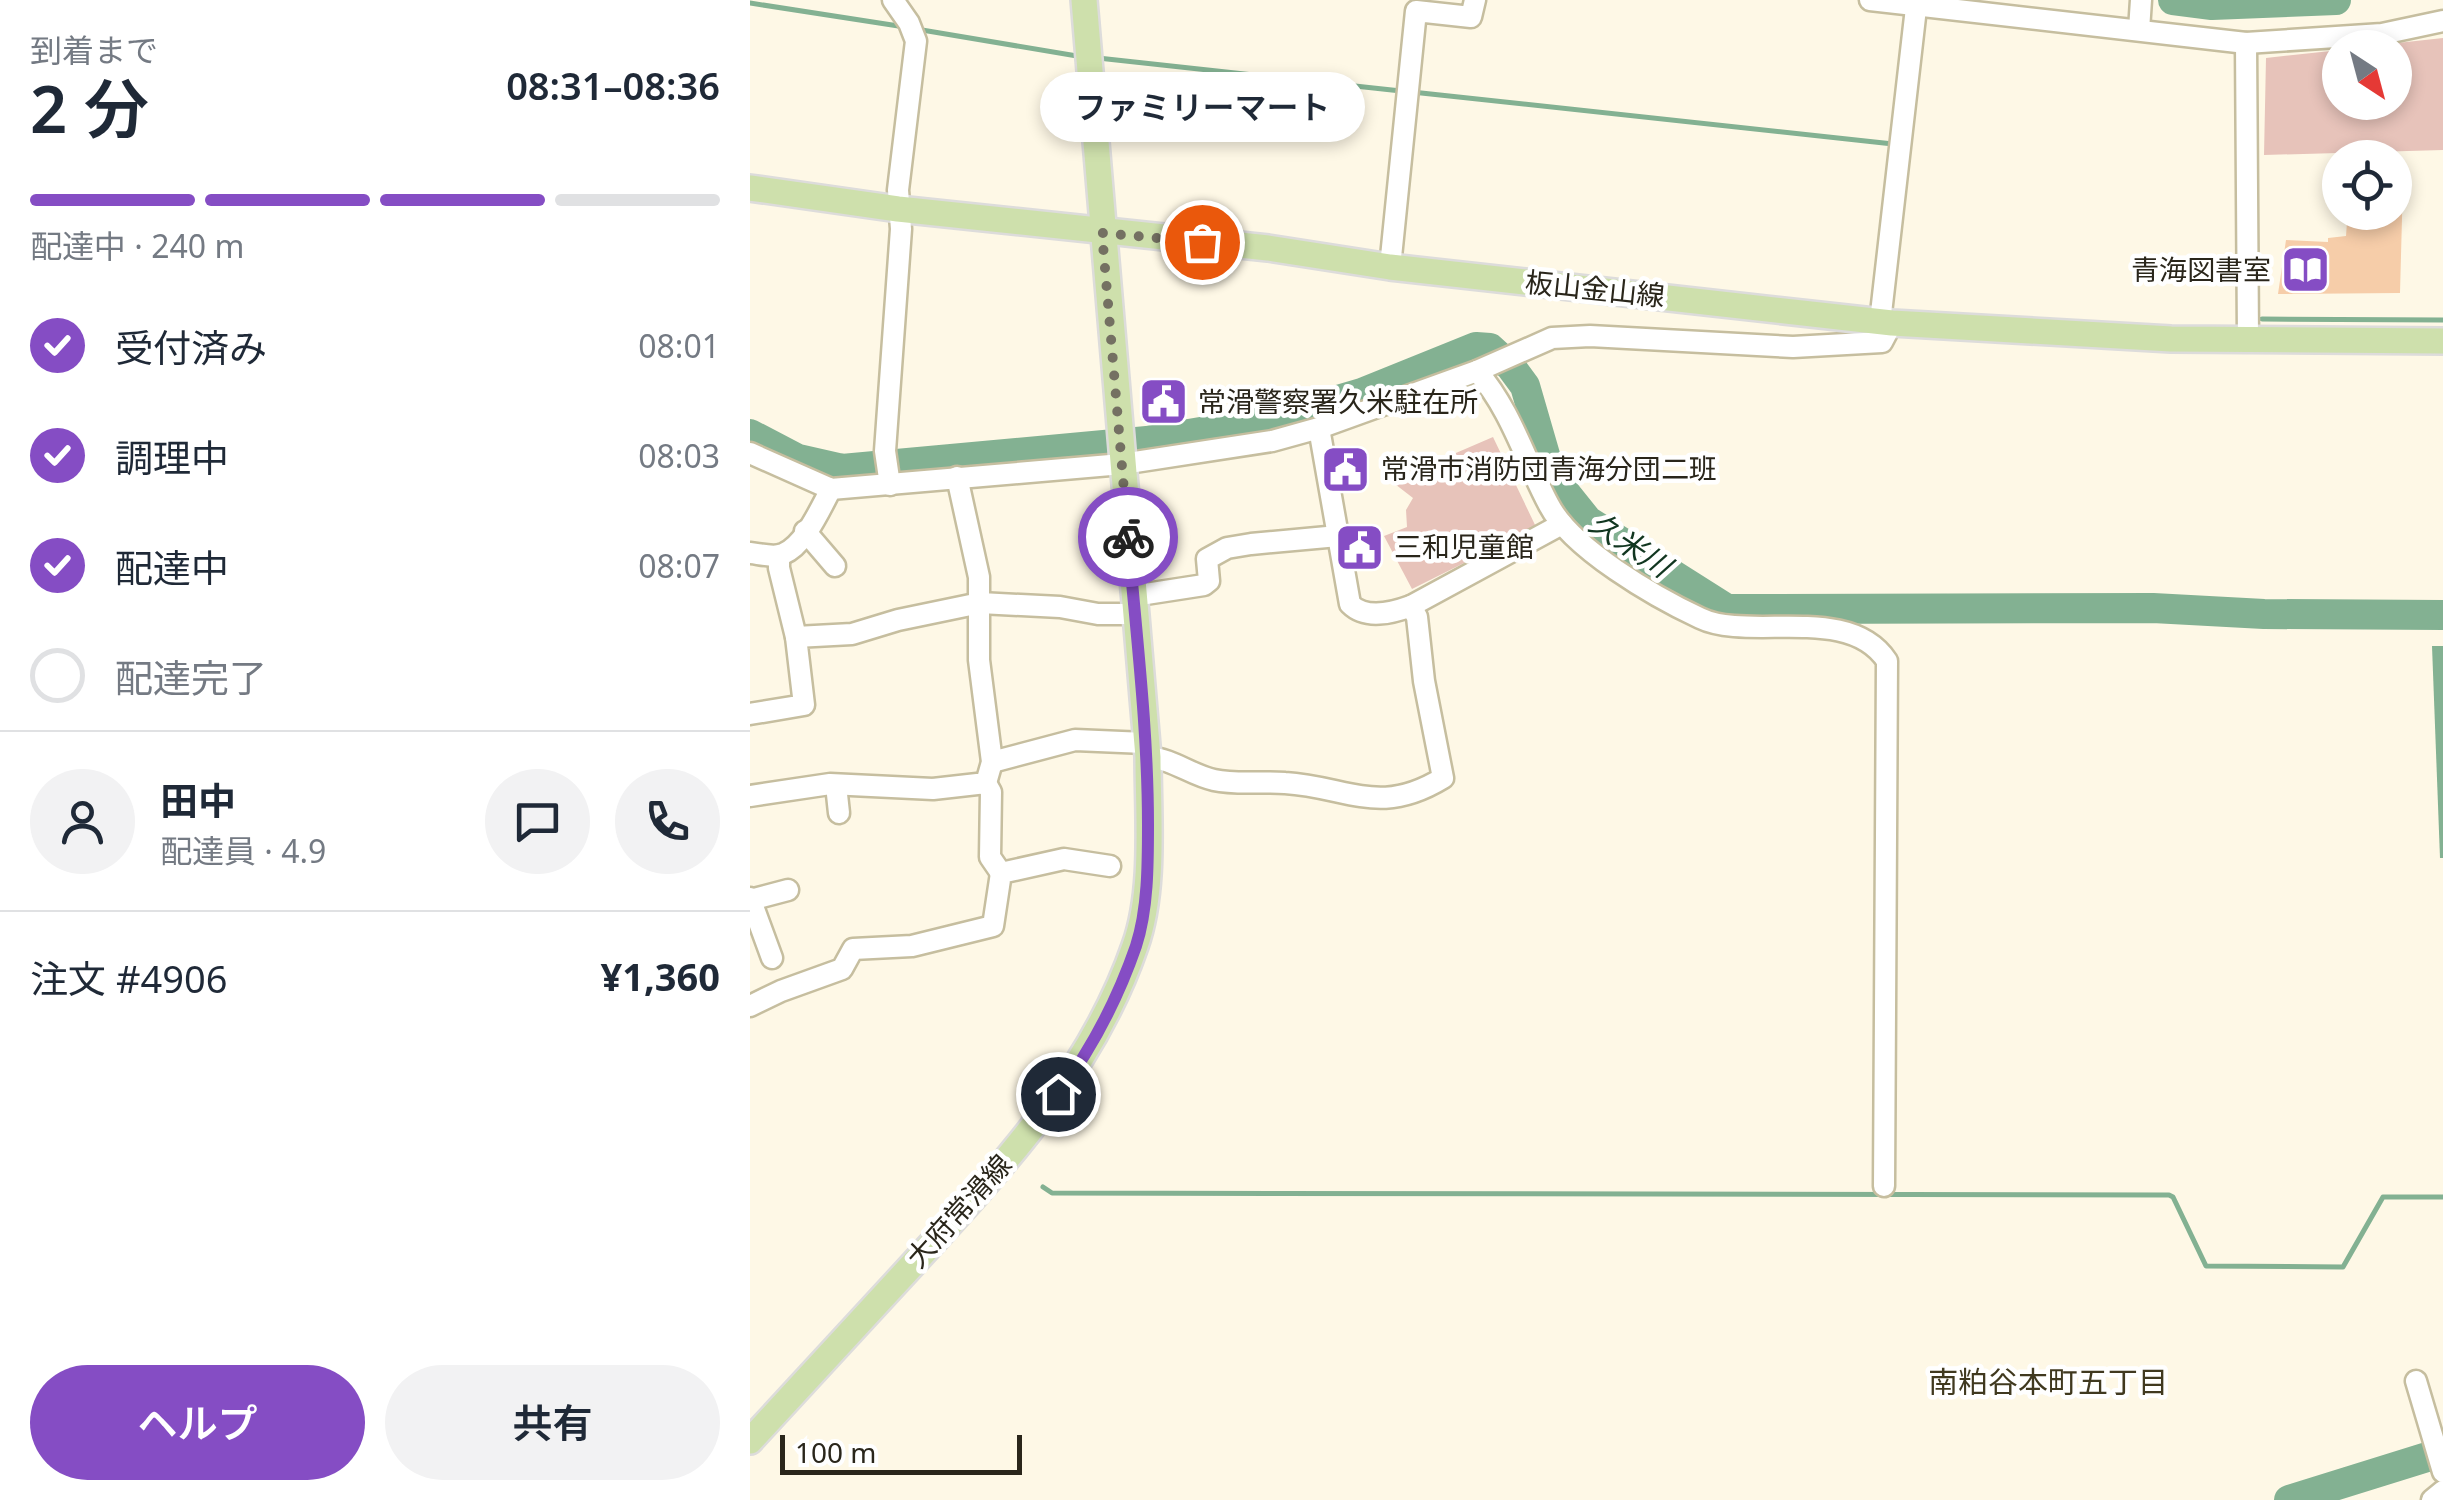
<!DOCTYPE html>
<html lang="ja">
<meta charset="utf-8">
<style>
body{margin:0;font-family:"Noto Sans","Noto Sans JP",sans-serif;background:#f2f2f3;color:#1f2937;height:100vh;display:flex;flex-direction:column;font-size:38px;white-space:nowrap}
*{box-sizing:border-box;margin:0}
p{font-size:32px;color:#747a83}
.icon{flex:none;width:55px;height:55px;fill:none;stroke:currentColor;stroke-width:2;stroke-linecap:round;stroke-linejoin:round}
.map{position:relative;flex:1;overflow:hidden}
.sheet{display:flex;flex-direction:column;background:#fff;width:750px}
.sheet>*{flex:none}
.needle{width:65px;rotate:144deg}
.controls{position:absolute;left:1572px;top:30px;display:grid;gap:20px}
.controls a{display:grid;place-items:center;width:90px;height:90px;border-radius:50%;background:#fff;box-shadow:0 5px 15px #0003;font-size:50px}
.scale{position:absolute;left:30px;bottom:25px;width:242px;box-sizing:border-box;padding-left:10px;border:5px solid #2a261b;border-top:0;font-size:28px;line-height:35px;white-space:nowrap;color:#2a261b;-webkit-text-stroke:8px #fff;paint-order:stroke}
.pin{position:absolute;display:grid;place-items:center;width:85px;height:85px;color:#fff;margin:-42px;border:5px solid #fff;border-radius:50%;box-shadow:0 2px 10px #0007}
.courier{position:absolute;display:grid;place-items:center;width:100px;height:100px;margin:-50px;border:8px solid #854dc4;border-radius:50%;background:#fff;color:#222;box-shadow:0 2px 12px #0007}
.bubble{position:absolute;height:70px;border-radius:35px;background:#fff;box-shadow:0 5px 15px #0003;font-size:32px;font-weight:600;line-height:70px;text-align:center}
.head em{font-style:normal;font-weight:600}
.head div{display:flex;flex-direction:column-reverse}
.head{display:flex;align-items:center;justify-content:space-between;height:170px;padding:0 30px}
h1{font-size:65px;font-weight:600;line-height:75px}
.bar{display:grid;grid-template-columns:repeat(4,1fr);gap:15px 10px;align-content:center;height:120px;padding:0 30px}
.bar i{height:12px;border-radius:8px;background:#e0e1e3}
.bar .active{background:#854dc4}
.bar p{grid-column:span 4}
.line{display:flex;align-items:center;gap:25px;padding:0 30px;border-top:2px solid #e0e1e3}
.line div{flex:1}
.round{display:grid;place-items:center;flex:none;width:105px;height:105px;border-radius:52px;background:#f2f2f3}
ol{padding:0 30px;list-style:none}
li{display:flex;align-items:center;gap:30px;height:110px}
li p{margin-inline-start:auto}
li .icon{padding:10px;border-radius:50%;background:#854dc4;color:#fff;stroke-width:4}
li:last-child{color:#747a83}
li i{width:55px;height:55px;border:5px solid #e0e1e3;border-radius:50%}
.primary-button{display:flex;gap:20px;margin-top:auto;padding:20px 30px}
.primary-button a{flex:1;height:115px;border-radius:60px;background:#854dc4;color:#fff;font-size:40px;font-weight:600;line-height:115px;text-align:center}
.primary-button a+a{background:#f2f2f3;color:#1f2937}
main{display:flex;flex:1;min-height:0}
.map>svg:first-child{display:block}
.green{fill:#e7c3ba}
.water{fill:#83b192}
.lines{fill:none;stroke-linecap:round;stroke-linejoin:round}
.stream{stroke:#83b192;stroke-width:5}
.river{stroke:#83b192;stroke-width:30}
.building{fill:#f6cda9}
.minor-casing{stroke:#c6be9f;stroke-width:25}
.major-casing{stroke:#dddcdb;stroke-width:30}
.minor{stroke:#fff;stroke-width:20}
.major{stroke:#cee0ac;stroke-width:25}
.done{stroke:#747062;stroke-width:10;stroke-dasharray:0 18}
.route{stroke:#854dc4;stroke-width:12}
.labels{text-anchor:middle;stroke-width:9;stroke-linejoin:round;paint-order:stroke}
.poi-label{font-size:28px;fill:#2a261b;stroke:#fff;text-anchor:start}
.street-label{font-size:28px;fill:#2a261b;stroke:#fff}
.water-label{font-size:30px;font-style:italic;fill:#113620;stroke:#fff}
.neighbourhood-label{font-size:30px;fill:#40391f;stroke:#fff}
</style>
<main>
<section class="sheet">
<div class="head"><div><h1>2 分</h1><p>到着まで</p></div><em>08:31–08:36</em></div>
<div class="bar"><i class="active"></i><i class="active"></i><i class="active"></i><i></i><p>配達中 · 240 m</p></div>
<ol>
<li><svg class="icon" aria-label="check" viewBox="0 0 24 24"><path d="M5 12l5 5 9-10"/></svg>受付済み<p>08:01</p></li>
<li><svg class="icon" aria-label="check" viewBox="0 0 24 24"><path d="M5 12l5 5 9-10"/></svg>調理中<p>08:03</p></li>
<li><svg class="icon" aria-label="check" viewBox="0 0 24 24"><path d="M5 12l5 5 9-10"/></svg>配達中<p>08:07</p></li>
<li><i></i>配達完了</li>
</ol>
<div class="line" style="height:180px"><a class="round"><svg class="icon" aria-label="person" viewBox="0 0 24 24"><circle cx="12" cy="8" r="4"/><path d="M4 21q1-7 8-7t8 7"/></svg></a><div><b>田中</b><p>配達員 · 4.9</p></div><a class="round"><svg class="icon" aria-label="chat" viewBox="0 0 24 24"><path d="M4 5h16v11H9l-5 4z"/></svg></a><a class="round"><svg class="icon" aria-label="phone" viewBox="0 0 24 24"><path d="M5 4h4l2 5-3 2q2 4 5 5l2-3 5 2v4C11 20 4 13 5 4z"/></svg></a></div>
<div class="line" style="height:130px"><div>注文 #4906</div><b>¥1,360</b></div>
<div class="primary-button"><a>ヘルプ</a><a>共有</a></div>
</section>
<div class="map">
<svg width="1693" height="1500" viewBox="0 0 1693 1500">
<rect width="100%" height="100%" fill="#fef8e6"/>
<g class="green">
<polygon points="1693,38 1693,150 1514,155 1516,58 1590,50 1590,102 1645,102 1645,48 1611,47"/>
<polygon points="743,437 786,527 662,589 634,536 657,527 656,510 663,498 641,481"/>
</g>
<polygon class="water" points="1682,646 1693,646 1693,858 1690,858"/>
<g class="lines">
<g class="stream">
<polyline points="0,3 155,27"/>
<polyline points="166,29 333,57"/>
<polyline points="348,58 651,91"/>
<polyline points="662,92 1143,144"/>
<polyline points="1512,319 1693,320"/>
<polyline points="293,1187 302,1193 1419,1195 1423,1197 1456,1266 1593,1267 1633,1197 1693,1197"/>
</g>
<g class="river">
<polyline points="1423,0 1462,5 1586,0"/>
<polyline points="0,434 48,459 92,469 397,441 516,421 612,393 726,347 740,348 761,367 775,386 795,455 806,481 838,521 977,609 1403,608 1514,614 1693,615"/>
<polyline points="1539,1500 1693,1452"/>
</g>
</g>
<polygon class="building" points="1645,181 1653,181 1650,293 1528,294 1536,240 1578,242 1578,238 1596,236 1597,222 1606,214 1645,212"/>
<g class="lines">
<defs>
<g id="minor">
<polyline points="1120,0 1496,43 1632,34 1693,21"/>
<polyline points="1389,30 1391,0"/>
<polyline points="1496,43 1498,340"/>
<polyline points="640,267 666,11 721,17 725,0"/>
<polyline points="1130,322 1166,8"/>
<path d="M727 371C761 410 775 460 799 505 822 549 905 597 950 618 999 642 1099 603 1137 661L1134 1186"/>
<polyline points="0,453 81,489 372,464 522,441 569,428 727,371 802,338 840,336 1043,347 1132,342 1142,323"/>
<polyline points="140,485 135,451 151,229 148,190 166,41 159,23 143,0"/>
<polyline points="55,531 85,566"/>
<path d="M0 553C10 554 24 558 33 554 55 545 70 509 81 489"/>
<polyline points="29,556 29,568 46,637"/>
<polyline points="383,596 454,585 459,581 457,559 477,548 501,544 588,536"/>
<polyline points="661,606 812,524"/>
<polyline points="0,714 54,705 46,637 102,634 148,620 230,603 310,607 348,614 384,614"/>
<path d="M398 757C423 759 441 775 464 780 487 785 512 781 535 783 599 787 629 817 693 778L674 681 667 617 661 606C642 613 616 620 600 604L569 428"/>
<polyline points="242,762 325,740 395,743"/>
<polyline points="236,783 241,792 240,857 251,873"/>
<polyline points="86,785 89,813"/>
<polyline points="0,796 80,784 183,789 236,783 242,762 229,660 229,577 207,477"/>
<polyline points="0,898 22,958"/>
<polyline points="0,900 38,890"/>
<polyline points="0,1006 31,991 92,969 103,949 162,946 243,926 251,873 314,859 360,866"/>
<polyline points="1666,1381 1693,1472"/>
<polyline points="1682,1500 1693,1491"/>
</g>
<g id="major">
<polyline points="0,188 148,209 518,248 640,267 1142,323 1421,339 1693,341"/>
<path d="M0 1441C55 1382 110 1322 165 1262 252 1167 342 1071 385 946 405 890 398 816 398 757L334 0"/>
</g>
</defs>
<use href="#minor" class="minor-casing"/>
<use href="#major" class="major-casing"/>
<use href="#minor" class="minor"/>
<use href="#major" class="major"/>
</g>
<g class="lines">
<polyline class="done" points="378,537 352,233 452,242"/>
<path class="route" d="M308 1094C341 1050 368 998 386 946 398 909 398 864 398 825 398 729 386 633 378 537"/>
</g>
<defs>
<symbol id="library-square" viewBox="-11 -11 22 22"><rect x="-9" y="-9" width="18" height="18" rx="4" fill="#854dc4" stroke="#fff"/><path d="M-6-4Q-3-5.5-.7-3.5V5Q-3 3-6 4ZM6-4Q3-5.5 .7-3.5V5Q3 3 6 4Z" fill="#fff"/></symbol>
<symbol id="civic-square" viewBox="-11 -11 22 22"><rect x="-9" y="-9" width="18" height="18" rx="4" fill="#854dc4" stroke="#fff"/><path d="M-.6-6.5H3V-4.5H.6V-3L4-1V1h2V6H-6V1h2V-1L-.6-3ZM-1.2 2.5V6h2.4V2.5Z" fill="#fff"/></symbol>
</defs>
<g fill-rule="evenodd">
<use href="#library-square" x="1528" y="242" width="55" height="55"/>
<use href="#civic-square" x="386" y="374" width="55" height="55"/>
<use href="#civic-square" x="568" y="442" width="55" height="55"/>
<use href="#civic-square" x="582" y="520" width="55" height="55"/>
</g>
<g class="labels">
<g class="poi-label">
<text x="1521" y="280" text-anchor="end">青海図書室</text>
<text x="448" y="412">常滑警察署久米駐在所</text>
<text x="631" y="479">常滑市消防団青海分団二班</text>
<text x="644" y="557">三和児童館</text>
</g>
<g class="street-label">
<text transform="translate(845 289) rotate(6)" y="10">板山金山線</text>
<text transform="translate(209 1211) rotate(-48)" y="10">大府常滑線</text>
</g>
<g class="water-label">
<text transform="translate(880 545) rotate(34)" y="10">久米川</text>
</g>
<g class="neighbourhood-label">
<text x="1298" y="1393">南粕谷本町五丁目</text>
</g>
</g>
</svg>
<div class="controls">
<a><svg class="needle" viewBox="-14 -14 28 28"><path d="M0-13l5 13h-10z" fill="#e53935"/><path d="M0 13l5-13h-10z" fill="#747a83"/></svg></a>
<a><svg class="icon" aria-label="locate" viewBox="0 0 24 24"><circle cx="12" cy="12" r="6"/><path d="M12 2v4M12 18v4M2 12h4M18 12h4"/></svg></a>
</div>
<div class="scale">100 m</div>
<div class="pin" style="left:452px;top:242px;background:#ea580c"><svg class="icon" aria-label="bag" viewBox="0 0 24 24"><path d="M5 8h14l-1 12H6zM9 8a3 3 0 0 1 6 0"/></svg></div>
<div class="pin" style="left:308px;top:1094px;background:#1f2937"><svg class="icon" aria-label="home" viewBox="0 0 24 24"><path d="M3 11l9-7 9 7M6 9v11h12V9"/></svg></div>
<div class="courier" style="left:378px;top:537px"><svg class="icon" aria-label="bike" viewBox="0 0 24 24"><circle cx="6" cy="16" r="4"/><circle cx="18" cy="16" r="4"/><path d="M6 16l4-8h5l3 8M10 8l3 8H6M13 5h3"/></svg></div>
<div class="bubble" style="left:290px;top:72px;width:325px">ファミリーマート</div>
</div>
</main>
